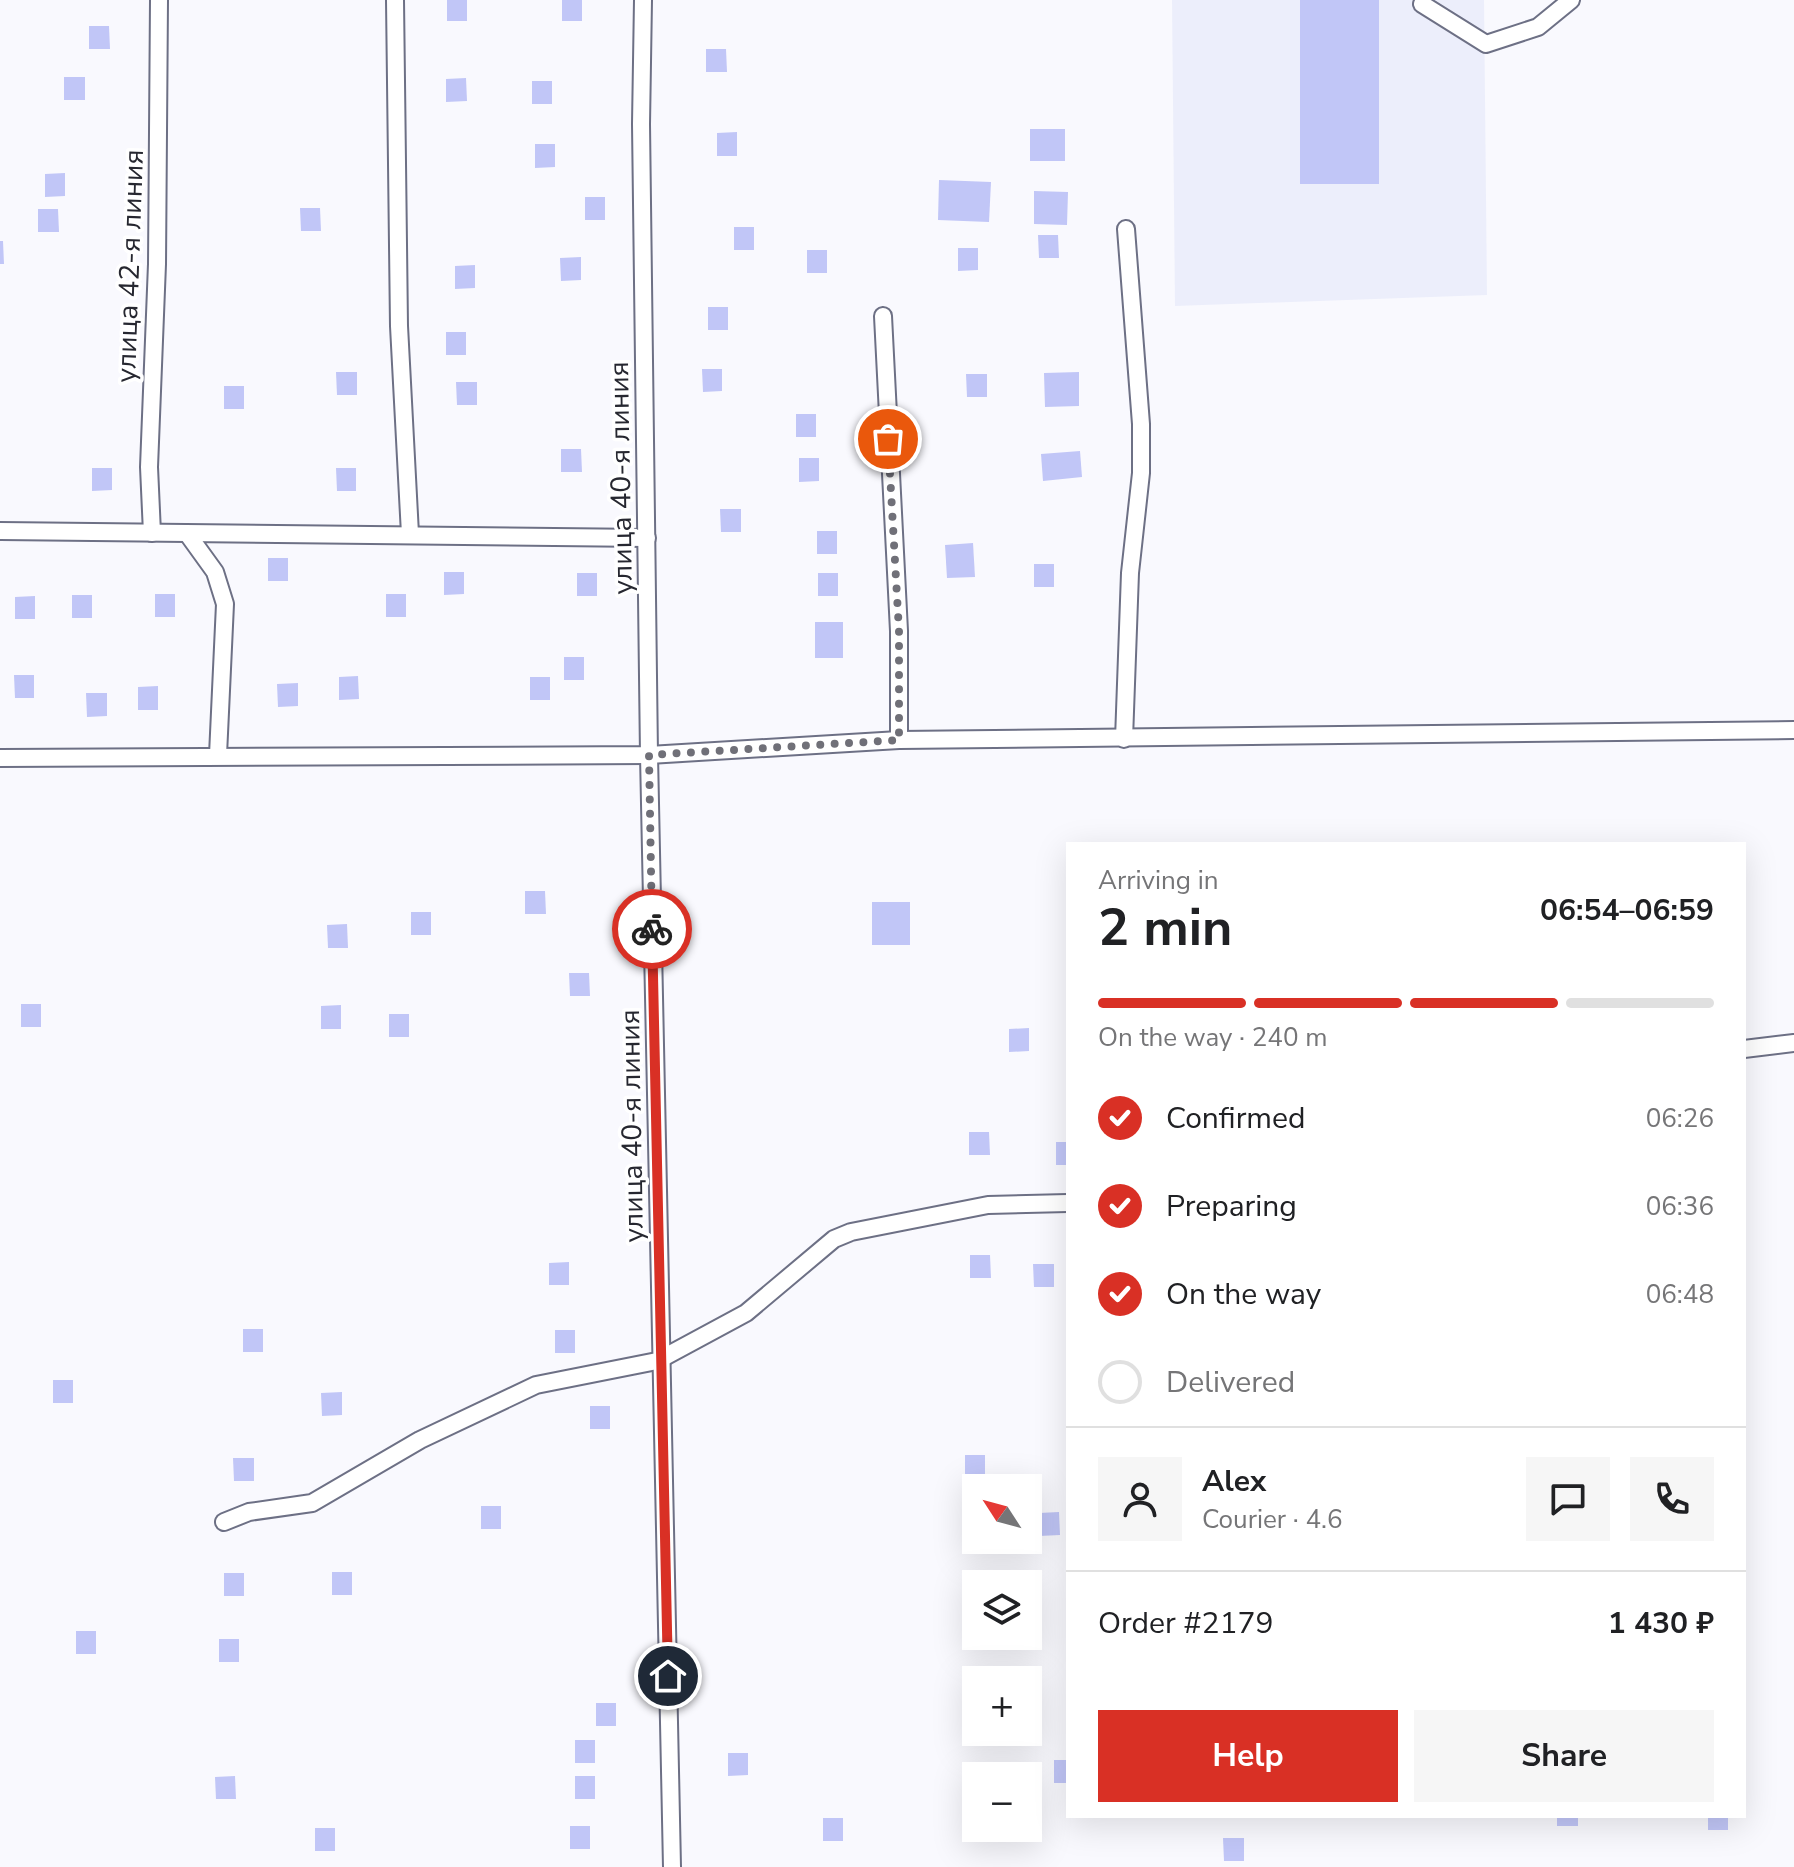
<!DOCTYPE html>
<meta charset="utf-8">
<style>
body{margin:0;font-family:"Nunito Sans",sans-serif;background:#f6f6f6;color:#202124;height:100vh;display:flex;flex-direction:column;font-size:30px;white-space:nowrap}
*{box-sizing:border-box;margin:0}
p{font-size:26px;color:#757577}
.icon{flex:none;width:44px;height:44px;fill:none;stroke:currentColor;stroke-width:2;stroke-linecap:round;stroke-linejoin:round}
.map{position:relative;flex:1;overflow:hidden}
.panel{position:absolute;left:1066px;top:842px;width:680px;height:976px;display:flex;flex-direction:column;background:#fff;border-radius:0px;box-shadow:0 8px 32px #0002}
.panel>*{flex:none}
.needle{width:52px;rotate:306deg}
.fabs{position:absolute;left:962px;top:1474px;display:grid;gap:16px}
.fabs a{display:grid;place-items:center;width:80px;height:80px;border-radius:0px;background:#fff;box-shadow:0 8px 32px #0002;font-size:40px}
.pin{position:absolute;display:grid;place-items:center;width:68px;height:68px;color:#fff;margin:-34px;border:4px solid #fff;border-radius:50%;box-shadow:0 2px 8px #0007}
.courier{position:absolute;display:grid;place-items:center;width:80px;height:80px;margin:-40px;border:6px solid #d93025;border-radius:50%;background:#fff;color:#222;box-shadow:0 2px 10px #0007}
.overview em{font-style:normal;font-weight:700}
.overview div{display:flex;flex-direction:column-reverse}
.overview{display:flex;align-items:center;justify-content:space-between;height:136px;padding:0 32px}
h1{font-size:52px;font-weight:700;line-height:60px}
.bar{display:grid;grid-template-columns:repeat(4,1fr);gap:12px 8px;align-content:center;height:96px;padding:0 32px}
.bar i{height:10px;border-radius:6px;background:#e0e0e0}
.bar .active{background:#d93025}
.bar p{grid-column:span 4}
.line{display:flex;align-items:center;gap:20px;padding:0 32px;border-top:2px solid #e0e0e0}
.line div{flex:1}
.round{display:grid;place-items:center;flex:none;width:84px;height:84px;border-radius:0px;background:#f6f6f6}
ol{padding:0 32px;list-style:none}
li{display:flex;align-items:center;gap:24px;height:88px}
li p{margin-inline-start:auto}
li .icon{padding:8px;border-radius:50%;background:#d93025;color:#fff;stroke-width:4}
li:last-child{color:#757577}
li i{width:44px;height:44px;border:4px solid #e0e0e0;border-radius:50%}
.cta{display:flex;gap:16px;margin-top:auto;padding:16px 32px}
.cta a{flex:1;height:92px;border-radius:0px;background:#d93025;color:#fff;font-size:32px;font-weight:700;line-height:92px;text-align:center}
.cta a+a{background:#f6f6f6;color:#202124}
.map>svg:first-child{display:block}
.built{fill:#eceefb}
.building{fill:#c1c6f7}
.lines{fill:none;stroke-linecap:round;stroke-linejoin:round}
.street-casing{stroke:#6d7085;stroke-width:20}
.street{stroke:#fff;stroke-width:16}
.done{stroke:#707078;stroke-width:8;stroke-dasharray:0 14.4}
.route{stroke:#d93025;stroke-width:10}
.labels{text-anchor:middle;stroke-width:7;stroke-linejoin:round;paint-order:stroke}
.street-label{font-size:28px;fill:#262730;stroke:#fff}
</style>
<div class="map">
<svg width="1794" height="1867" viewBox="0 0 1794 1867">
<rect width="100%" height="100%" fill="#f9f9fe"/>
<polygon class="built" points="1172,0 1484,0 1487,295 1175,306"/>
<g class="building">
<rect x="447" y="0" width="20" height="21"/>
<rect x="562" y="0" width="20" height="21"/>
<rect x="1300" y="0" width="79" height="184"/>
<polygon points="89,26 109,26 110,49 89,49"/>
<polygon points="706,49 726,49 727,72 706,72"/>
<rect x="64" y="77" width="21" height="23"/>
<polygon points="466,78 467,101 446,102 446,79"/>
<rect x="532" y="81" width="20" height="23"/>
<rect x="1030" y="129" width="35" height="32"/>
<polygon points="737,132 737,156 717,156 717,133"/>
<polygon points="535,144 555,144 555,167 535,168"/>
<polygon points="65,173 65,196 45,197 45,174"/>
<polygon points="939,180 991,182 989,222 938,220"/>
<polygon points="1034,191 1068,192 1067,225 1034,224"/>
<rect x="585" y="197" width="20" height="23"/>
<polygon points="300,208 320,208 321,231 301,231"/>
<polygon points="38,209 58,209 59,232 38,232"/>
<rect x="734" y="227" width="20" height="23"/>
<polygon points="1038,235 1058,235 1059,258 1039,258"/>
<polygon points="0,241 3,241 4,264 0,264"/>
<polygon points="958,248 978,248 978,270 958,271"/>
<rect x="807" y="250" width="20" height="23"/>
<polygon points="581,257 581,280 561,281 560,258"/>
<polygon points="475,265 475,288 455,289 455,266"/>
<rect x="708" y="307" width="20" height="23"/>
<rect x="446" y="332" width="20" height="23"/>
<polygon points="702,369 722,369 722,391 703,392"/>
<polygon points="336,372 357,372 357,395 337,395"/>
<polygon points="1079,372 1079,406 1045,407 1044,373"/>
<polygon points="966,374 987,374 987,397 967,397"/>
<polygon points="456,382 477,382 477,405 457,405"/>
<rect x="224" y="386" width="20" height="23"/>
<rect x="796" y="414" width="20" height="23"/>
<polygon points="561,449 581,449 582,472 561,472"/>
<polygon points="1080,451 1082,477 1043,481 1041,454"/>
<polygon points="799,458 819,458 819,481 799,482"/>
<polygon points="92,468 112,468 112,490 92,491"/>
<polygon points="336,468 356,468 356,491 337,491"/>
<polygon points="720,509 741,509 741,532 721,532"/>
<rect x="817" y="531" width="20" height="23"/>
<polygon points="973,543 975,577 947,578 945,545"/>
<rect x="268" y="558" width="20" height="23"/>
<rect x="1034" y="564" width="20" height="23"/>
<polygon points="444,572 464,572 464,594 444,595"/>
<rect x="577" y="573" width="20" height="23"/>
<rect x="818" y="573" width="20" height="23"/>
<rect x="155" y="594" width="20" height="23"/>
<rect x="386" y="594" width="20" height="23"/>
<rect x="72" y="595" width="20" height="23"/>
<polygon points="35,596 35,619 15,619 15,597"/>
<rect x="815" y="622" width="28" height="36"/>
<rect x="564" y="657" width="20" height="23"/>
<polygon points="14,675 34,675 34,698 15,698"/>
<polygon points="358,676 359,699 339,700 339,677"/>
<rect x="530" y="677" width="20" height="23"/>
<polygon points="298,683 298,706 278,707 277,684"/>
<polygon points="158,686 158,710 138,710 138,687"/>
<polygon points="86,693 107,693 107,716 87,717"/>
<polygon points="525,891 545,891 546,914 525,914"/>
<rect x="872" y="902" width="38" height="43"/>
<rect x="411" y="912" width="20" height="23"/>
<polygon points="347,924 348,948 328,948 327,925"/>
<polygon points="569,973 589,973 590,996 570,996"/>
<rect x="21" y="1004" width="20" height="23"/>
<polygon points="341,1005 341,1029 321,1029 321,1006"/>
<rect x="389" y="1014" width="20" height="23"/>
<polygon points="1029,1028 1029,1051 1009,1052 1009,1029"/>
<polygon points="969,1132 989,1132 990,1155 969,1155"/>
<rect x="1056" y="1142" width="12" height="23"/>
<polygon points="970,1255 990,1255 991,1278 970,1278"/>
<polygon points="569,1262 569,1285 549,1285 549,1263"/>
<polygon points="1033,1264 1054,1264 1054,1287 1034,1287"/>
<rect x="243" y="1329" width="20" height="23"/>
<rect x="555" y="1330" width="20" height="23"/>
<rect x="53" y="1380" width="20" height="23"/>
<polygon points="342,1392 342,1415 322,1416 321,1393"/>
<rect x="590" y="1406" width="20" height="23"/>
<rect x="965" y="1455" width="20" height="23"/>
<polygon points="233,1458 254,1458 254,1481 234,1481"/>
<rect x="481" y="1506" width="20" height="23"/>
<polygon points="1059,1512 1060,1535 1039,1536 1039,1513"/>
<rect x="332" y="1572" width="20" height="23"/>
<rect x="224" y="1573" width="20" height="23"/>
<rect x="76" y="1631" width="20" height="23"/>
<rect x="219" y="1639" width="20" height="23"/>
<rect x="596" y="1703" width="20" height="23"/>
<rect x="575" y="1740" width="20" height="23"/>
<polygon points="728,1753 748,1753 748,1775 728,1776"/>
<rect x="1054" y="1760" width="14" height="23"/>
<polygon points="235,1776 236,1799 216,1799 215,1777"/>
<rect x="575" y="1776" width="20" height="23"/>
<rect x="1557" y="1816" width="21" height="10"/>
<rect x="1708" y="1816" width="20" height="14"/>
<rect x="823" y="1818" width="20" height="23"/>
<rect x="570" y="1826" width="20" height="23"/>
<rect x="315" y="1828" width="20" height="23"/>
<polygon points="1223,1838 1244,1838 1244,1861 1224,1861"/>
</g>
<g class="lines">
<defs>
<g id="street">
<polyline points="395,0 399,326 410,534"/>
<polyline points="643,0 641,124 649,755 672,1867"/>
<polyline points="1422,4 1486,44 1538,27 1571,0"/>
<polyline points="883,316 899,631 899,740"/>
<polyline points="0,531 647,538"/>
<polyline points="152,533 149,467 157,264 159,0"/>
<polyline points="189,536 215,572 225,604 218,755"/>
<polyline points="1124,739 1130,573 1141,473 1141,424 1126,229"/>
<polyline points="0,758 649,755 899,740 1794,730"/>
<polyline points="1744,1049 1794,1043"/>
<polyline points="224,1522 249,1512 312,1503 420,1440 536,1385 657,1361 746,1313 834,1239 851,1232 988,1205 1068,1203"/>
</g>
</defs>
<use href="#street" class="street-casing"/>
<use href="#street" class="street"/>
</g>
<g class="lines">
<polyline class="done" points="652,929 649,755 899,740 899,631 888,439"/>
<polyline class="route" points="652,929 668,1676"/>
</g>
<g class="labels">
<g class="street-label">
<text transform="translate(129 266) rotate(-88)" y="10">улица 42-я линия</text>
<text transform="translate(620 478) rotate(-91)" y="10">улица 40-я линия</text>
<text transform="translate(631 1126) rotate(-91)" y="10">улица 40-я линия</text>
</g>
</g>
</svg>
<div class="fabs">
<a><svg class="needle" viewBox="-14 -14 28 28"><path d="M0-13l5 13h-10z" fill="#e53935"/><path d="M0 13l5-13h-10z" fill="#757577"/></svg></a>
<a><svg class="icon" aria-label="layers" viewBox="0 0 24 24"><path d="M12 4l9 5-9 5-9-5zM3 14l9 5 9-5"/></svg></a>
<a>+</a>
<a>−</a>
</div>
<div class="pin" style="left:888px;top:439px;background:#ea580c"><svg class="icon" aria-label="bag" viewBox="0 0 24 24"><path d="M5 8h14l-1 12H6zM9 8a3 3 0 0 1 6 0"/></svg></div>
<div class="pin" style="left:668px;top:1676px;background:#1f2937"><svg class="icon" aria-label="home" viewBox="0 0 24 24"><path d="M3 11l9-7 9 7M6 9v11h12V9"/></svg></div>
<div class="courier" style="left:652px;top:929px"><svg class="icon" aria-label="bike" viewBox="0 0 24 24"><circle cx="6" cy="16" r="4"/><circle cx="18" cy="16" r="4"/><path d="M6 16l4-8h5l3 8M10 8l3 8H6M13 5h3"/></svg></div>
<section class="panel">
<div class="overview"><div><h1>2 min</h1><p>Arriving in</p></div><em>06:54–06:59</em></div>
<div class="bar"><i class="active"></i><i class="active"></i><i class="active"></i><i></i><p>On the way · 240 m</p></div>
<ol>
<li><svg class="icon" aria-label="check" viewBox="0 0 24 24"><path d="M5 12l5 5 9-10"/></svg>Confirmed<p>06:26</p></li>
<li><svg class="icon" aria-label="check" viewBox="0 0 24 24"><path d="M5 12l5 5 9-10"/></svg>Preparing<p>06:36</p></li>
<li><svg class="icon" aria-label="check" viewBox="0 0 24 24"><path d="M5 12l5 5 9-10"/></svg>On the way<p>06:48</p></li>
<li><i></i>Delivered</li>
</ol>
<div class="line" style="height:144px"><a class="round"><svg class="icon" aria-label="person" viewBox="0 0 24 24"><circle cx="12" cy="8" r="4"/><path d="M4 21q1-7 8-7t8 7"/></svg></a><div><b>Alex</b><p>Courier · 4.6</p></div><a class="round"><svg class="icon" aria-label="chat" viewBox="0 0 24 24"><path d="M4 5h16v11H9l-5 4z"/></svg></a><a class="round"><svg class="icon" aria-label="phone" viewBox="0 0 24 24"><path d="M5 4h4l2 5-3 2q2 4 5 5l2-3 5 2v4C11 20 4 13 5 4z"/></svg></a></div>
<div class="line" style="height:104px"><div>Order #2179</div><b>1 430 ₽</b></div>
<div class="cta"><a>Help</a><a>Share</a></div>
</section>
</div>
